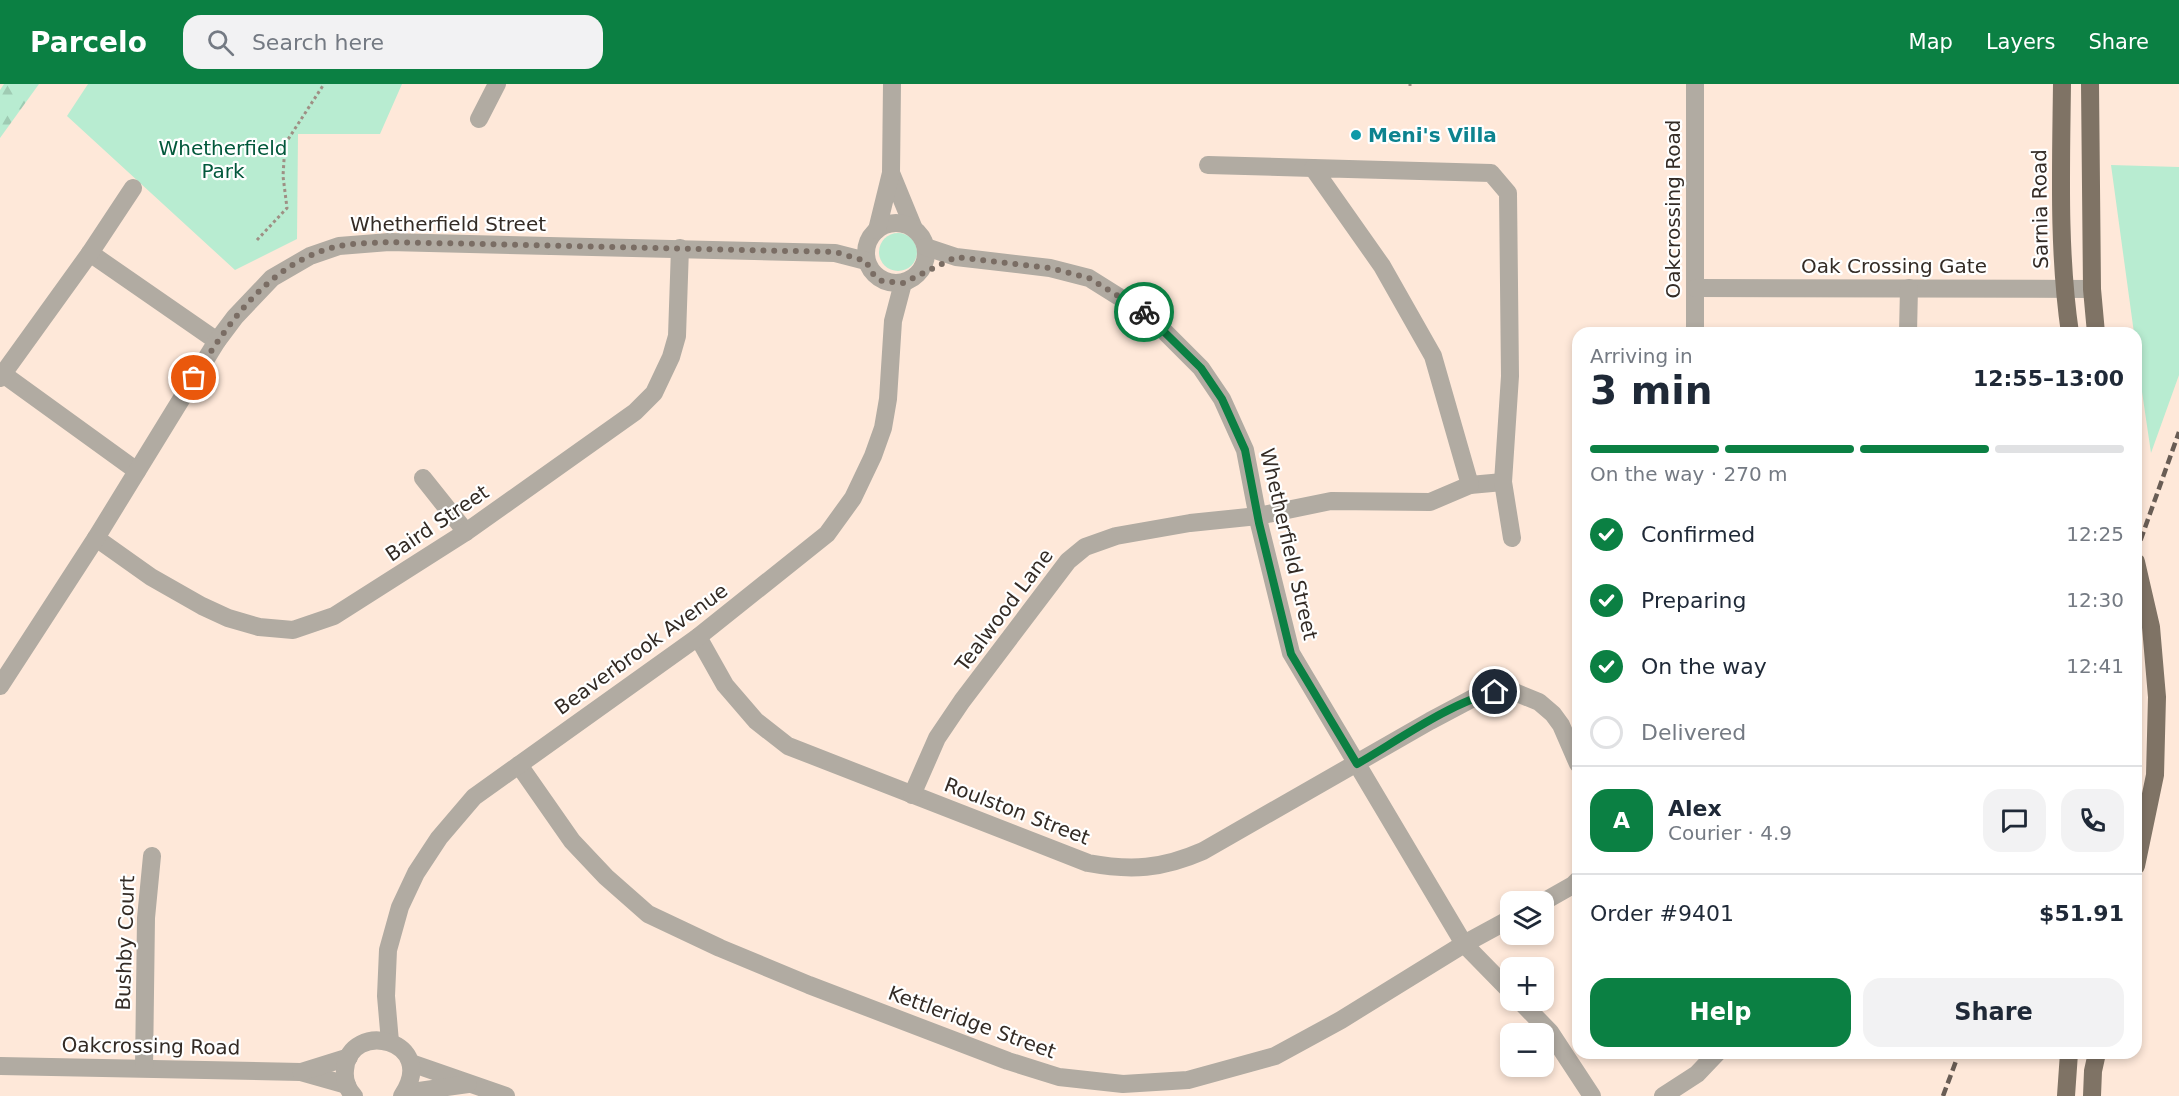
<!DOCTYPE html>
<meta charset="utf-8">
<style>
body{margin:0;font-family:"DejaVu Sans",sans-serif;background:#f2f2f3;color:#1f2937;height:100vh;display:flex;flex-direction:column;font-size:22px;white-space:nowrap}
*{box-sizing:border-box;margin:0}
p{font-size:20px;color:#747a83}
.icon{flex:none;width:33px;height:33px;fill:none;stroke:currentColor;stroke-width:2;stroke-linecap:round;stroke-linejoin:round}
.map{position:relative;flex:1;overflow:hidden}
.side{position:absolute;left:1572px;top:243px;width:570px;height:732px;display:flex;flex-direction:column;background:#fff;border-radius:18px;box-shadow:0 3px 9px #0003}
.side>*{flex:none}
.buttons{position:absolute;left:1500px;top:807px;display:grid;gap:12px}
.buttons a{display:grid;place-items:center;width:54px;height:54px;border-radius:12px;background:#fff;box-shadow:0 3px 9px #0003;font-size:30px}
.pin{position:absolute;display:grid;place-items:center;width:51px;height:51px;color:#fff;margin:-26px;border:3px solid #fff;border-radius:50%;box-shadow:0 2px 6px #0007}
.courier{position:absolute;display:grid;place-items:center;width:60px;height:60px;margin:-30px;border:4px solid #0b8043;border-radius:50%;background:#fff;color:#222;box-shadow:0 2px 8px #0007}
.headline em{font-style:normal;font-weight:800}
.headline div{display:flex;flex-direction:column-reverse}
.headline{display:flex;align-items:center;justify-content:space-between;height:102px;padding:0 18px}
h1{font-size:39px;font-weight:800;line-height:45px}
.bar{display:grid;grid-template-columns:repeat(4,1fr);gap:9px 6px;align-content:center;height:72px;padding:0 18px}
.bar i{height:8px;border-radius:4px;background:#e0e1e3}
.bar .active{background:#0b8043}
.bar p{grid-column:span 4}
.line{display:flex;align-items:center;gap:15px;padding:0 18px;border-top:2px solid #e0e1e3}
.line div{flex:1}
.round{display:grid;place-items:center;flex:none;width:63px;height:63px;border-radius:18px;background:#f2f2f3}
ol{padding:0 18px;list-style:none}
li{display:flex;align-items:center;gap:18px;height:66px}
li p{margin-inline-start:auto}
li .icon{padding:6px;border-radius:50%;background:#0b8043;color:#fff;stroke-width:4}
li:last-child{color:#747a83}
li i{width:33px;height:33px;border:3px solid #e0e1e3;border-radius:50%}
.cta{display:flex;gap:12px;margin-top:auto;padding:12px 18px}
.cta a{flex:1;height:69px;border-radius:18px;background:#0b8043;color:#fff;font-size:24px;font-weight:800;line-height:69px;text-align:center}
.cta a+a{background:#f2f2f3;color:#1f2937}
header{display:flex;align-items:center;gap:36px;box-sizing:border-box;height:84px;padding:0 30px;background:#0b8043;color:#fff}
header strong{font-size:28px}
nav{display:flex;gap:33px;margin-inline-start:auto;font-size:21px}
.search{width:420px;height:54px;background:#f2f2f3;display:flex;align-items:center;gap:15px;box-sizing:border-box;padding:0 21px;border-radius:18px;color:#747a83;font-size:22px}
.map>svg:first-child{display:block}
.green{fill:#b8ecd1}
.forest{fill:url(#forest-firs)}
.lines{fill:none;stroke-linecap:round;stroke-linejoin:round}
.path{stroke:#9e8f84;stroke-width:3;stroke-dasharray:3 3;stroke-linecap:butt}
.minor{stroke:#b1aba2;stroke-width:18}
.major{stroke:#7f7365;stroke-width:18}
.rail{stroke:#695d55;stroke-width:4.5;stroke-dasharray:9 4.5;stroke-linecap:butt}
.done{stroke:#7a6d64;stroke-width:6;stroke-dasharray:0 10.8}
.route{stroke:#0b8043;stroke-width:8}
.culture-dot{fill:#0f9aa8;stroke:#fff;stroke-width:2}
.labels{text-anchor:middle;stroke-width:4.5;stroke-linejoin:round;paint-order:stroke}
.culture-label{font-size:20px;font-weight:bold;fill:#0d838f;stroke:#fff;text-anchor:start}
.park-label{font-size:20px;fill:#02583b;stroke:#fff}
.street-label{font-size:20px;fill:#332b25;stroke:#fff}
</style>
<header>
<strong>Parcelo</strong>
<div class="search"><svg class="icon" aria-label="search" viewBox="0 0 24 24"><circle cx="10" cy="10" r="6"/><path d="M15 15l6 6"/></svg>Search here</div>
<nav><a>Map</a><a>Layers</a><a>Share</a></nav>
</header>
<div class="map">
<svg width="2179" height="1012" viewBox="0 0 2179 1012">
<defs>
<pattern id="forest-firs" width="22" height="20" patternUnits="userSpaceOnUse" patternTransform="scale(1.5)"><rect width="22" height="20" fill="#b8ecd1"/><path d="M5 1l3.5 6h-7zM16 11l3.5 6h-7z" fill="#9fcbb3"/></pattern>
</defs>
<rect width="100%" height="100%" fill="#fee8d9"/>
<g class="green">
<polygon points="88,0 402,0 380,50 298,50 297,155 235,186 67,32"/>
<polygon points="2111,81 2179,83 2179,291 2151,369 2136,267 2136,249 2134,249"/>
<circle cx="898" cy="168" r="19"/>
</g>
<polygon class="forest" points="4,0 39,0 0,54 0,6"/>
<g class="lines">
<g class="path">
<polyline points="1410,2 1410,0"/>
<polyline points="257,156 287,124 283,92 285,60 324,0"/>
</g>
<g class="minor">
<polyline points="1695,0 1695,249"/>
<polyline points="479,35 497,0"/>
<polyline points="1208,81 1313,84"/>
<polyline points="891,89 914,145"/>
<circle cx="896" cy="169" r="30"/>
<polyline points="877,146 891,89 892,0"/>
<polyline points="926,163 956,173 1050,184 1089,194 1148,231 1201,284 1222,315 1245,366 1259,439 1291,569 1464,860 1510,907"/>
<polyline points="90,169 217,257"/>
<polyline points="1696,204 2092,205"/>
<polyline points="1908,249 1909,204"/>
<polyline points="3,290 137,387"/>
<polyline points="0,294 90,169 133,104"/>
<polyline points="423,394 466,448"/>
<polyline points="1470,401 1503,398"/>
<polyline points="96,454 151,493 202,522 228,534 259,543 293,546 334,532 466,448 635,328 654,309 671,273 677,252 680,164"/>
<path d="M698 553 725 601 756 637 788 662 1088 779C1131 787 1162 785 1203 767L1430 637 1479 611 1512 607 1539 618 1553 630 1561 641 1578 680"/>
<polyline points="0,602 96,454 217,257 235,233 272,194 310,172 339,162 389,158 835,169 866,177"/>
<polyline points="519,681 572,757 606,793 648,830 720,864 809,901 1008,977 1059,993 1123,1000 1188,996 1275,972 1341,936 1464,860 1510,835"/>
<polyline points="912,711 937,654 962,617 1068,477 1085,463 1116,452 1190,439 1258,432 1331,417 1430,418 1470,401 1433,272 1382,182 1313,84 1491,89 1508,109 1510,292 1503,398 1512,454"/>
<polyline points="1543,818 1573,801 1578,796"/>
<polyline points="1519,916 1550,948 1592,1012"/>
<polyline points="390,958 386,912 388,866 400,823 416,789 439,754 474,713 698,553 827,450 853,414 873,372 883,344 888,315 893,237 903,199"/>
<polyline points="411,979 506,1012"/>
<polyline points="0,982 301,988 347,1001"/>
<polyline points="144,984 146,834 152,772"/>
<polyline points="301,988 349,973"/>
<polyline points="405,1009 468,1000"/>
<path d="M354 1012C347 1005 344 996 345 986 349 934 440 956 402 1012"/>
<polyline points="1663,1012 1697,990 1717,969"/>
</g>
<g class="major">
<path d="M2062 0C2061 83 2058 167 2070 249"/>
<polyline points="2090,0 2092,205 2096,249"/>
<polyline points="2136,478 2151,543 2157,613 2155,691 2136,782"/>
<polyline points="2066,1012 2069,969"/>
<polyline points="2092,1012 2093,987 2097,969"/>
</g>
<g class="rail">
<polyline points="2136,469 2179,348"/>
<polyline points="1943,1012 1959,969"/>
</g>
</g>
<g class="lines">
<path class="done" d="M194 294C229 238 269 178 339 162 354 159 373 159 389 158L835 168 866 177 872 189 882 197 903 199 956 173 1050 184 1089 194 1144 228"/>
<path class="route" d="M1144 228 1201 284 1222 315 1245 366 1259 439 1291 570 1357 680C1397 657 1451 618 1495 608"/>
</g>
<circle class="culture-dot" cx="1356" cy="51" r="6"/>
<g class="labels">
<g class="culture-label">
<text x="1368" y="58">Meni's Villa</text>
</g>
<g class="park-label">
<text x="223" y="71">Whetherfield<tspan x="223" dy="23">Park</tspan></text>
</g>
<g class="street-label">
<text transform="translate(1673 125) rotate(-90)" y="7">Oakcrossing Road</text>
<text transform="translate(2040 125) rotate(-91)" y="7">Sarnia Road</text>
<text x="448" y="147">Whetherfield Street</text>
<text x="1894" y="189">Oak Crossing Gate</text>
<text transform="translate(437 439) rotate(-34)" y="7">Baird Street</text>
<text transform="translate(1289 460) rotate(77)" y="7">Whetherfield Street</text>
<text transform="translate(1004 526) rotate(-53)" y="7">Tealwood Lane</text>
<text transform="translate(641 565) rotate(-36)" y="7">Beaverbrook Avenue</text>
<text transform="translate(1017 727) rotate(21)" y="7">Roulston Street</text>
<text transform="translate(125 859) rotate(-88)" y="7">Bushby Court</text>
<text transform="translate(972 938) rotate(20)" y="7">Kettleridge Street</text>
<text transform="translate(151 962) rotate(1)" y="7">Oakcrossing Road</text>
</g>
</g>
</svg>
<div class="buttons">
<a><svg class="icon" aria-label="layers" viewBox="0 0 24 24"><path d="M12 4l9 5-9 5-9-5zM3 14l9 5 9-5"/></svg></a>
<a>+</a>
<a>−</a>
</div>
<div class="pin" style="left:194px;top:294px;background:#ea580c"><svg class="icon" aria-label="bag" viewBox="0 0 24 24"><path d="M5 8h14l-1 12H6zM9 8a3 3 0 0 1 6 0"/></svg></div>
<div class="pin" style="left:1495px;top:608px;background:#1f2937"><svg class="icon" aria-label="home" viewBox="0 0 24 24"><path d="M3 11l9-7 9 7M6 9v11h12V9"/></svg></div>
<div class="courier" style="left:1144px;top:228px"><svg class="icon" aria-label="bike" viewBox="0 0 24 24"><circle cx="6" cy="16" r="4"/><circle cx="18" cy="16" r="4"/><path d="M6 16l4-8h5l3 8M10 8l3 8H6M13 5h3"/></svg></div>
<section class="side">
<div class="headline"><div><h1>3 min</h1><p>Arriving in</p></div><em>12:55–13:00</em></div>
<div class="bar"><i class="active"></i><i class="active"></i><i class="active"></i><i></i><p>On the way · 270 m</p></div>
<ol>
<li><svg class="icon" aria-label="check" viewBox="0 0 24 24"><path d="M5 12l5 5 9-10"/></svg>Confirmed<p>12:25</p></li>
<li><svg class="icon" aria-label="check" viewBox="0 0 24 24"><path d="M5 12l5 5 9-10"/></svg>Preparing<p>12:30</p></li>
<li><svg class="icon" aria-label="check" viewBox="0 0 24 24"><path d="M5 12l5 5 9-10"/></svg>On the way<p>12:41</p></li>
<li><i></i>Delivered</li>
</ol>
<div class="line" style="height:108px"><b class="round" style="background:#0b8043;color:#fff">A</b><div><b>Alex</b><p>Courier · 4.9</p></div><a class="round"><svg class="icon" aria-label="chat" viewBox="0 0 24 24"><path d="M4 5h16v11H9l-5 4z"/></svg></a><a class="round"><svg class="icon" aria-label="phone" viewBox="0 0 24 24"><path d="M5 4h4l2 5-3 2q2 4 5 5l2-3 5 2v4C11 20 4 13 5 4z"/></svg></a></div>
<div class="line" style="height:78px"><div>Order #9401</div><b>$51.91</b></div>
<div class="cta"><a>Help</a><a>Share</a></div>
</section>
</div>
